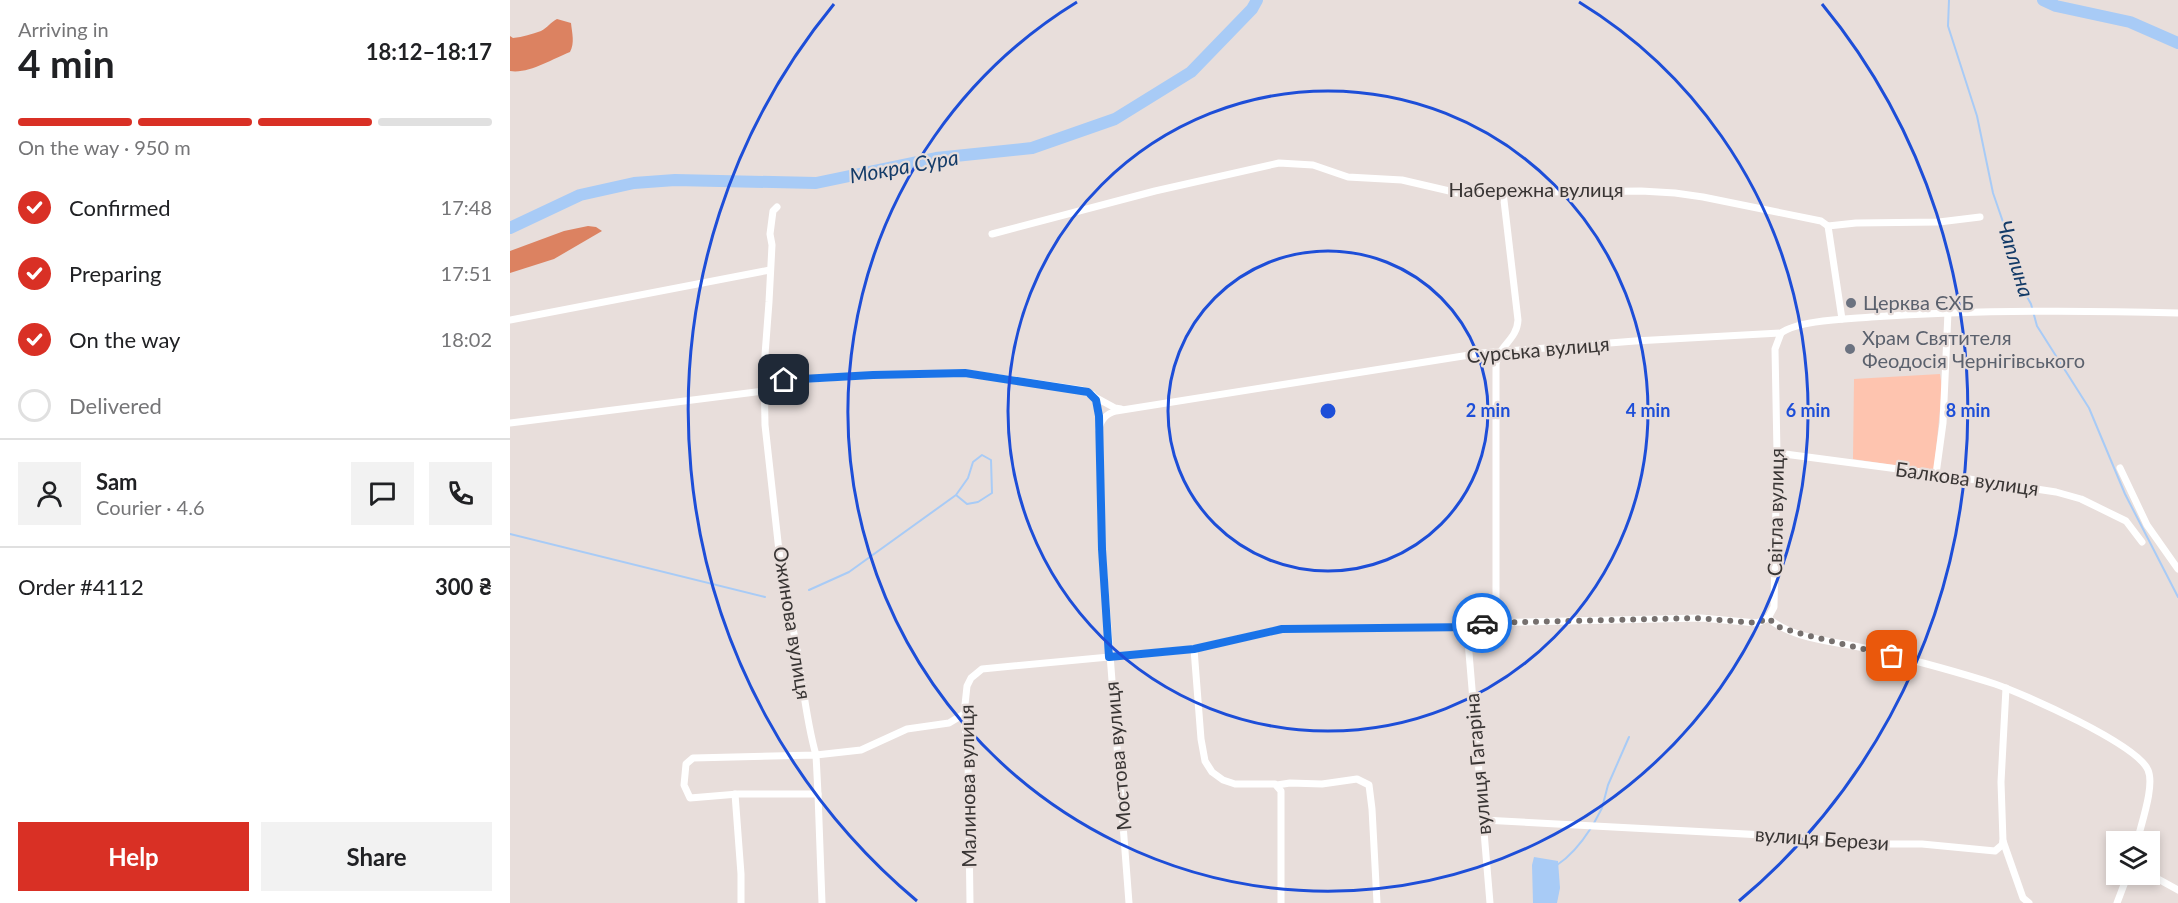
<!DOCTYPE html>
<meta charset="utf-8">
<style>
body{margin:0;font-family:Lato,sans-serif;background:#f2f2f2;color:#202124;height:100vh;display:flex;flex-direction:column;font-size:22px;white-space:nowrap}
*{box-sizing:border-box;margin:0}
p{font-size:20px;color:#757577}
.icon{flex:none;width:33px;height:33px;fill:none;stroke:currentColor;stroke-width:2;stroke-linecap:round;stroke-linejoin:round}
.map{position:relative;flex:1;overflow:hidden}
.panel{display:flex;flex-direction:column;background:#fff;width:510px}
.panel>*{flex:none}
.buttons{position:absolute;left:1596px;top:831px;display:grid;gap:12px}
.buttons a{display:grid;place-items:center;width:54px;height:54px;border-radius:0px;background:#fff;box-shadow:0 3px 9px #0003;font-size:30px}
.pin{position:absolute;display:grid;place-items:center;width:51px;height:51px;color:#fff;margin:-26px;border-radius:12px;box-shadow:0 3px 9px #0006}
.courier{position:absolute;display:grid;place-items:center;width:60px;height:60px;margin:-30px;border:4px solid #1a73e8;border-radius:50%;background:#fff;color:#222;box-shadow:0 2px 8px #0007}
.head em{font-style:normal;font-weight:700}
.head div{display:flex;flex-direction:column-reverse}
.head{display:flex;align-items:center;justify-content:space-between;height:102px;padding:0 18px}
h1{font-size:39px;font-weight:700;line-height:45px}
.bar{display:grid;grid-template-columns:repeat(4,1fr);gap:9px 6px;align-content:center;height:72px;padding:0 18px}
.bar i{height:8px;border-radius:4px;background:#e0e0e0}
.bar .selected{background:#d93025}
.bar p{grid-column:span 4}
.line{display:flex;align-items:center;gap:15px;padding:0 18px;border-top:2px solid #e0e0e0}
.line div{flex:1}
.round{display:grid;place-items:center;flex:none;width:63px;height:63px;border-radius:0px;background:#f2f2f2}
ol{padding:0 18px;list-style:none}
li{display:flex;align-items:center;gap:18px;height:66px}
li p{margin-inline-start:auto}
li .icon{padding:6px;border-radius:50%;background:#d93025;color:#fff;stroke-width:4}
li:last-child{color:#757577}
li i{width:33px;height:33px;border:3px solid #e0e0e0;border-radius:50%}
.button{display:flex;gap:12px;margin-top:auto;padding:12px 18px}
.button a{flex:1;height:69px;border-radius:0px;background:#d93025;color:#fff;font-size:24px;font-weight:700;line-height:69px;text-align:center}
.button a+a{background:#f2f2f2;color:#202124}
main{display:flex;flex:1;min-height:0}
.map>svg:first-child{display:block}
.green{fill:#fec4af}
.forest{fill:#dc8261}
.water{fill:#a8cbf6}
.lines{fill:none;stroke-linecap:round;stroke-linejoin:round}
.stream{stroke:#a8cbf6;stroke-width:2}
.river{stroke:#a8cbf6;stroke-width:12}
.minor{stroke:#fff;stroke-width:7}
.done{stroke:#76706e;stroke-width:6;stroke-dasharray:0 10.8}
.route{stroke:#1a73e8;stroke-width:8}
.ring{fill:none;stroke:#1d4ed8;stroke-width:3}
.worship-dot{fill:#6b7280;stroke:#e8dedb;stroke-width:2}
.labels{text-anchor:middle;stroke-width:4.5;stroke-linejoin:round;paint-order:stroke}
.street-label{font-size:20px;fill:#393534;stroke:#e8dedb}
.worship-label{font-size:20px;fill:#5b616d;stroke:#e8dedb;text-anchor:start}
.water-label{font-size:21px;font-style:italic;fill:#133b68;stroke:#e8dedb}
.centre{fill:#1d4ed8;stroke:#e8dedb;stroke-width:3}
.ring-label{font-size:18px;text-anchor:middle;font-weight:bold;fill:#1d4ed8;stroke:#e8dedb;stroke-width:4.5;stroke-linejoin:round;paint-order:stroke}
</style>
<main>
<section class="panel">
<div class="head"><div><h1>4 min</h1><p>Arriving in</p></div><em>18:12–18:17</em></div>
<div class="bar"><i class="selected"></i><i class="selected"></i><i class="selected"></i><i></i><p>On the way · 950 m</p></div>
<ol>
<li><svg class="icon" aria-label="check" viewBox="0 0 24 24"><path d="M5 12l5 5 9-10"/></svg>Confirmed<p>17:48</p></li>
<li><svg class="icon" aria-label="check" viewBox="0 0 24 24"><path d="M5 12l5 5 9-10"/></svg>Preparing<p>17:51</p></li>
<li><svg class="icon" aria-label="check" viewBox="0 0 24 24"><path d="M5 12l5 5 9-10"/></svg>On the way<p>18:02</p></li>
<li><i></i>Delivered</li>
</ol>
<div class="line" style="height:108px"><a class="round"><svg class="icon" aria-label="person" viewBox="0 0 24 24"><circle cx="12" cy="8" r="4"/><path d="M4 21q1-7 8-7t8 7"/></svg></a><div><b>Sam</b><p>Courier · 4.6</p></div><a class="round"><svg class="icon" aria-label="chat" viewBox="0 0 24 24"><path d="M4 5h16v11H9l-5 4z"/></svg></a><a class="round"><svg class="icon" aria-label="phone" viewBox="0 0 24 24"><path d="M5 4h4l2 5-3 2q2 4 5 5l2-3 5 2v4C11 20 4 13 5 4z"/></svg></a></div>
<div class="line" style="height:78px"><div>Order #4112</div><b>300 ₴</b></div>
<div class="button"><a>Help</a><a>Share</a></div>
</section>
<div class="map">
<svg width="1668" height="903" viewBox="0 0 1668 903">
<rect width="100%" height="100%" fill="#e8dedb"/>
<polygon class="green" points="1430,374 1432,388 1424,471 1343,459 1344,379"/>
<g class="forest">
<path d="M47 19 61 23C62 33 65 43 60 52 42 59 19 74 0 71V36L3 38C13 37 22 34 31 31 37 28 41 22 47 19Z"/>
<polygon points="78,226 86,227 92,231 44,259 0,273 0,251 54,231"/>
</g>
<polygon class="water" points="1024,857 1048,861 1050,888 1047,903 1023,903 1022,865"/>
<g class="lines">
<g class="stream">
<polyline points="1439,0 1438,26 1467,116 1483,193 1502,248 1511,286 1521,304 1527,326 1579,408 1615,494 1668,597"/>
<polyline points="0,534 255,597"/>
<polyline points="299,590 339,572 446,495 458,478 463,462 472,455 481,460 482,493 468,502 457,504 446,495"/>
<polyline points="1084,823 1092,808 1098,785 1119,737"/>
<path d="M1047 865C1061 856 1072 842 1081 828"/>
</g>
<g class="river">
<polyline points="1533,0 1546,6 1620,22 1668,43"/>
<polyline points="0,228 70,195 124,183 165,180 306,183 426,158 522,148 605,119 681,72 742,9 747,0"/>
</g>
<g class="minor">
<path d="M267 207 263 211 260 234 262 245 259 302 254 368 255 425 274 596C292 648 291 703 306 755L183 758 176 764 174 785 180 798 228 794H308L306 755 351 750 397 729 439 723 454 714"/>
<polyline points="1318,226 1332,319"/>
<polyline points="482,234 645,191 769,163 803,165 838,177 892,180 948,193 1131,191 1165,193 1193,197 1311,221 1318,226 1346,223 1429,222 1470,217"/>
<polyline points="0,320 260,270"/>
<polyline points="254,382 363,375 455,373 572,390 605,408 611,409"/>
<polyline points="583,395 586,400 589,416 592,550 619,903"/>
<polyline points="0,423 254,391"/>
<path d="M589 429C591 419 596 414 606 411L972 353 1125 341 1271 333C1288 320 1339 319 1361 317 1463 310 1565 310 1668 313"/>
<polyline points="1267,453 1426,474 1546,492 1571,499 1616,521 1632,542"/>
<polyline points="1610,468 1637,525 1668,569"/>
<polyline points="1426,474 1433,423 1438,312"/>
<path d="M1258 618C1285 641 1329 641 1362 650 1403 660 1445 671 1485 684 1514 694 1627 744 1638 770 1645 786 1631 824 1627 842"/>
<polyline points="1258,618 1264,607 1267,453 1265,349 1271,333"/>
<path d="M986 623V364C989 345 1007 340 1008 320L993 192"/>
<polyline points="965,627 959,634 958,641 980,903"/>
<polyline points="684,649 691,739 695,761 702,772 713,780 725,784 765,784 771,791 771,903"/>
<polyline points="767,785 780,783 812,784 847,779 859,785 862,809 867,903"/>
<polyline points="225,794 231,874 231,903"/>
<polyline points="308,794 312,903"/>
<polyline points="973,820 1291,837 1357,844 1412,844 1485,851 1492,845 1493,841 1491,782 1496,688"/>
<polyline points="1493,841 1513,898 1519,903"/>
<polyline points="1639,874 1668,890"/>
<polyline points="460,903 458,759 454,714 457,686 461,678 472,669 684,649 772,629 965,627 975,623 1191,618 1247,623 1258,618"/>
<polyline points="1607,903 1618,874"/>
</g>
</g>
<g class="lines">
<polyline class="done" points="972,623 1186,618 1247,623 1258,618 1269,627 1292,634 1382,656"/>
<polyline class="route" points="274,380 363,375 455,373 578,392 586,400 589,416 592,549 599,657 684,649 772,629 965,627 972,623"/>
</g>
<g class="ring">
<circle cx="818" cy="411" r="160"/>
<circle cx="818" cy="411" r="320"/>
<path d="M1069 2A480 480 0 1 1 567 2"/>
<path d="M407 901A640 640 0 0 1 324 4M1312 4A640 640 0 0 1 1229 901"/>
</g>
<g class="worship-dot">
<circle cx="1341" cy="303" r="6"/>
<circle cx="1340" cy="349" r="6"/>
</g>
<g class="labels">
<g class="street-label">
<text x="1026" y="197">Набережна вулиця</text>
<text transform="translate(1028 350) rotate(-5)" y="7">Сурська вулиця</text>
<text transform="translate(1457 479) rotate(8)" y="7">Балкова вулиця</text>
<text transform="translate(1266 512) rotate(-89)" y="7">Світла вулиця</text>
<text transform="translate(282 623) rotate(81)" y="7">Ожинова вулиця</text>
<text transform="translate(608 756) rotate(-95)" y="7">Мостова вулиця</text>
<text transform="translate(968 764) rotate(-95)" y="7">вулиця Гагаріна</text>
<text transform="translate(458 786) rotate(-91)" y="7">Малинова вулиця</text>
<text transform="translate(1312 839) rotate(4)" y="7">вулиця Берези</text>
</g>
<g class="worship-label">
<text x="1353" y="310">Церква ЄХБ</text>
<text x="1352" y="345">Храм Святителя<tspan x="1352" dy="23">Феодосія Чернігівського</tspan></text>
</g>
<g class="water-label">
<text transform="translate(394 167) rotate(-10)" y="7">Мокра Сура</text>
<text transform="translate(1505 259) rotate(73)" y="7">Чаплина</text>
</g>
</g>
<circle cx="818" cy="411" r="9" class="centre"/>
<g class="ring-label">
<text x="978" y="417">2 min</text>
<text x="1138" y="417">4 min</text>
<text x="1298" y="417">6 min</text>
<text x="1458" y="417">8 min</text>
</g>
</svg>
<div class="buttons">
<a><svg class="icon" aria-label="layers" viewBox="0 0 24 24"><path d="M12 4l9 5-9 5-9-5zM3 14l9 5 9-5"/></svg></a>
</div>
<div class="pin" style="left:1382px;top:656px;background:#ea580c"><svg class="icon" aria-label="bag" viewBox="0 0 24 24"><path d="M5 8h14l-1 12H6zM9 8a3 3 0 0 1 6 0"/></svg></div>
<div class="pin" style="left:274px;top:380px;background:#1f2937"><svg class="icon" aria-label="home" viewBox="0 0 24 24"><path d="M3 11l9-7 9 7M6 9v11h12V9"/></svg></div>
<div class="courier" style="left:972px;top:623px"><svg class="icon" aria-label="car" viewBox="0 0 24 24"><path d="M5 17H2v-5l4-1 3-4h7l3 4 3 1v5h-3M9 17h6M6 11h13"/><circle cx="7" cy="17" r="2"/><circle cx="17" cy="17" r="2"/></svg></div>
</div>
</main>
